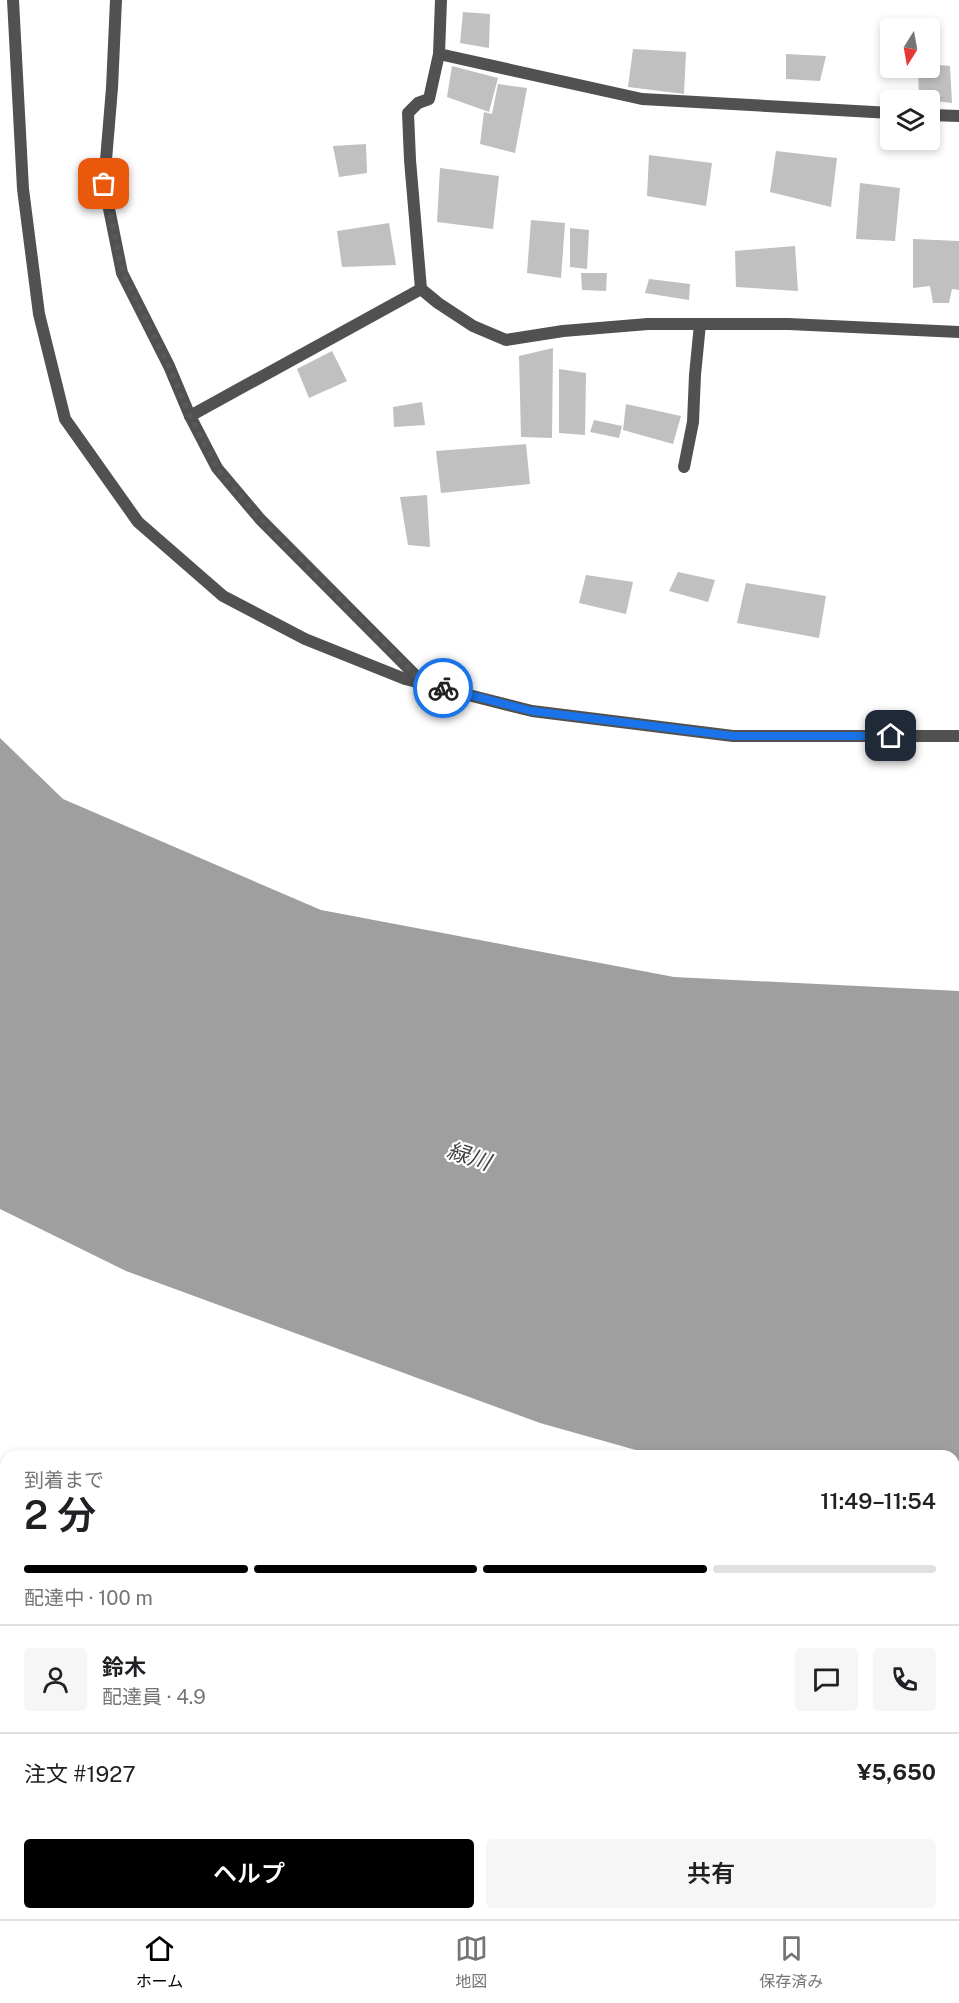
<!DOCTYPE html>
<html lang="ja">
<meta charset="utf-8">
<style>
body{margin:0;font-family:"Public Sans","Noto Sans JP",sans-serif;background:#f6f6f6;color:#202124;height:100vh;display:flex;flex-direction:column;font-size:22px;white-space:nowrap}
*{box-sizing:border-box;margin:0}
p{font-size:20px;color:#757577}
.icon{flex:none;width:33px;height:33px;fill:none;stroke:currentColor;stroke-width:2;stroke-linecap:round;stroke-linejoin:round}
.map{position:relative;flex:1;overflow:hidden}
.panel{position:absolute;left:0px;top:1450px;width:960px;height:470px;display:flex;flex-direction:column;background:#fff;border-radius:18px 18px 0 0;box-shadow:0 3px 9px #0003}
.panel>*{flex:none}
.needle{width:39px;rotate:191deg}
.fabs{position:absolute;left:880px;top:18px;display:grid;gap:12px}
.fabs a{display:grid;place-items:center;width:60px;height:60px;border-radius:6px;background:#fff;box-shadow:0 3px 9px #0003;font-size:30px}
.pin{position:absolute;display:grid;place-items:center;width:51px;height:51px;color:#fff;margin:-26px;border-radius:12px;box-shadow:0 3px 9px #0006}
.courier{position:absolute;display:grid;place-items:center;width:60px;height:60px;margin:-30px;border:4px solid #1a73e8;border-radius:50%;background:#fff;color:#222;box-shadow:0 2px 8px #0007}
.headline em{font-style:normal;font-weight:600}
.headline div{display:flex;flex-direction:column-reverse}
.headline{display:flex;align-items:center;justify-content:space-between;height:102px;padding:0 24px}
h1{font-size:39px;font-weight:600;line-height:45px}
.bar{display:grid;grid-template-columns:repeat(4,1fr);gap:9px 6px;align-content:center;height:72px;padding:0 24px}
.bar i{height:8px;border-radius:4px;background:#e0e0e0}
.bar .current{background:#000}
.bar p{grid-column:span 4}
.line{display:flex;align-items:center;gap:15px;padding:0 24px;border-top:2px solid #e0e0e0}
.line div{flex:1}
.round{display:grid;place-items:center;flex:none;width:63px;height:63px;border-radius:6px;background:#f6f6f6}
.button{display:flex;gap:12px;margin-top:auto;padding:12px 24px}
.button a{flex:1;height:69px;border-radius:6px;background:#000;color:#fff;font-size:24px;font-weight:600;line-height:69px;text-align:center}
.button a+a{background:#f6f6f6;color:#202124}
.dock{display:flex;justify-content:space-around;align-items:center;height:84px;border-top:2px solid #e0e0e0;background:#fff;font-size:16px;color:#757577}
.dock a{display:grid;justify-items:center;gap:3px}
.dock .current{color:#000}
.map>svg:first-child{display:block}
.water{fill:#9f9f9f}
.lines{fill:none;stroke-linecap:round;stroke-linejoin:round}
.stream{stroke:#9f9f9f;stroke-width:9}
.building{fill:#c0c0c0}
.primary-casing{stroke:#dbdbdb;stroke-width:18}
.path{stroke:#737373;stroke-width:4;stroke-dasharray:1.5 3;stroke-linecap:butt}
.street{stroke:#515151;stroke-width:12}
.primary{stroke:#000;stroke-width:15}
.done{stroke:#595959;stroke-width:6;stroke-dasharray:0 10.8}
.route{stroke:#1a73e8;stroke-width:8}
.labels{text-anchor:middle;stroke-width:4.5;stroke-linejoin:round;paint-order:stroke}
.water-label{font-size:22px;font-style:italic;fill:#404040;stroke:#fff}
</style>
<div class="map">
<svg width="959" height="1919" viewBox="0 0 959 1919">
<rect width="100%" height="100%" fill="#fff"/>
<polygon class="water" points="0,738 63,799 321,910 674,977 959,991 959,1516 954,1515 954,1456 657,1456 540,1423 126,1271 0,1209"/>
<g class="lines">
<g class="stream">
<polyline points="0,1812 6,1814"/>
<polyline points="495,1914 530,1919"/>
</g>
</g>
<g class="building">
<polygon points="463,12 490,14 489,48 460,43"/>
<polygon points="633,49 686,52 684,94 628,87"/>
<polygon points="786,54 826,56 820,81 786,79"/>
<polygon points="930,64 950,66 952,103 919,99 918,68 930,68"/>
<polygon points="452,66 498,78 489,112 447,97"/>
<polygon points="498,84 527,88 515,153 480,144 484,112 492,114"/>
<polygon points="366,144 367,173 339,177 333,146"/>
<polygon points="776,151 837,158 831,207 770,192"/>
<polygon points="649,155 712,163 706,206 647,196"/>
<polygon points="440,168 499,176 493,229 437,222"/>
<polygon points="860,183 900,188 895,241 856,239"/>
<polygon points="531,220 565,223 561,278 527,273"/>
<polygon points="389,223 396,265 342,267 337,231"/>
<polygon points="570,228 589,230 587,269 570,267"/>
<polygon points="913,239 959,241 959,290 952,289 949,303 933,303 930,286 913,288"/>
<polygon points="795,246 798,291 736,287 735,251"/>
<polygon points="581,273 607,273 606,291 582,290"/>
<polygon points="649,279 690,284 689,300 645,293"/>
<polygon points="553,348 552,438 521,437 519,356"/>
<polygon points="332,351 347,381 309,398 297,369"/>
<polygon points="559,369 586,373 585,435 559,433"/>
<polygon points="422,402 425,425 394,427 393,407"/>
<polygon points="626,404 681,416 673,444 623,430"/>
<polygon points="594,420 622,426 619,438 590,432"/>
<polygon points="526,444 530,484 441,493 436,451"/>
<polygon points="427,495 430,547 408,545 400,497"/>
<polygon points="678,572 715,580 708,602 669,591"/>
<polygon points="586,575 633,582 626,614 579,603"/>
<polygon points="746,583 826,596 819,638 737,623"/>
<polygon points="0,1851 6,1851 6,1914 226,1914 226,1919 0,1919"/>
<polygon points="283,1914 330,1914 329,1919 282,1919"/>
</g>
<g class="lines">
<defs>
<g id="primary">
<polyline points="0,1710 6,1712"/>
<polyline points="954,1840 959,1840"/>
</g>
</defs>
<use href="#primary" class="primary-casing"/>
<g class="path">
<polyline points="0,1622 6,1624"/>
<polyline points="954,1745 959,1745"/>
<polyline points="845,1914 872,1919"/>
</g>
<g class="street">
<polyline points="13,0 23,189 39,314 65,419 138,522 223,596 305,639 405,679 532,711 733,736 959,736"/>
<polyline points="116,0 112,88 104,184 122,273 169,366 190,416 217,468 260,519 423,683"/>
<polyline points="441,0 439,54 429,99 418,103 408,113 410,160 421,289 438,303 473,326 506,340 563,331 648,324 789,324 959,332"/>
<polyline points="439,54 642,99 891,113"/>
<polyline points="930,115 959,116"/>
<polyline points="190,416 421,289"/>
<polyline points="684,467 693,422 695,375 700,324"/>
</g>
<use href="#primary" class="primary"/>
</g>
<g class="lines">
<polyline class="done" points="104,184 123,273 169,366 190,416 217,468 260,519 423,683 443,688"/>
<polyline class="route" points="443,688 532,711 733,736 891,736"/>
</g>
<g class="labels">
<g class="water-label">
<text transform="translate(469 1156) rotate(18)" y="8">緑川</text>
</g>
</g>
</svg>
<div class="fabs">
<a><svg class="needle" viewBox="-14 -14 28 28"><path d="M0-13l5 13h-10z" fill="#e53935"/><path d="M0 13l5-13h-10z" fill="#757577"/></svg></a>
<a><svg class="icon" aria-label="layers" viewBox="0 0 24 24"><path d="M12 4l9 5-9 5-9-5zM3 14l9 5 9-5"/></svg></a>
</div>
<div class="pin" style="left:104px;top:184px;background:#ea580c"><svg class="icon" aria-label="bag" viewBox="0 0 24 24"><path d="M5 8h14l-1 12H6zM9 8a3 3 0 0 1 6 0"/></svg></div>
<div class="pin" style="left:891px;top:736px;background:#1f2937"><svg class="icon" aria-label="home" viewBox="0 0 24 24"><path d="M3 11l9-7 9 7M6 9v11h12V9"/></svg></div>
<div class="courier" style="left:443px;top:688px"><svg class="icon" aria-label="bike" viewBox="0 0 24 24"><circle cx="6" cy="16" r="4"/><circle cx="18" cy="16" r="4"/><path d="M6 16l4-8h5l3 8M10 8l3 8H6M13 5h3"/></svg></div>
<section class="panel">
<div class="headline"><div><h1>2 分</h1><p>到着まで</p></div><em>11:49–11:54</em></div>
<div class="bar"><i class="current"></i><i class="current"></i><i class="current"></i><i></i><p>配達中 · 100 m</p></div>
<div class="line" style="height:108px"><a class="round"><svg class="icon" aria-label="person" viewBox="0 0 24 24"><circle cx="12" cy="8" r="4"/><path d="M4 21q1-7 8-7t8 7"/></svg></a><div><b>鈴木</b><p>配達員 · 4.9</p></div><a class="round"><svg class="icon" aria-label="chat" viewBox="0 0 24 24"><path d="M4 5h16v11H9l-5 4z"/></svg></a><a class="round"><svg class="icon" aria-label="phone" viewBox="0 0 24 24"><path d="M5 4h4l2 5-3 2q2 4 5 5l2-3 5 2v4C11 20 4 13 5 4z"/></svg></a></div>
<div class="line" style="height:78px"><div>注文 #1927</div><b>¥5,650</b></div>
<div class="button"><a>ヘルプ</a><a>共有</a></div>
</section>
</div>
<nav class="dock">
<a class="current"><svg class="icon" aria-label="home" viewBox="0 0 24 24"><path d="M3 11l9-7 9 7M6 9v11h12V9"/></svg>ホーム</a>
<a><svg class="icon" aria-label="map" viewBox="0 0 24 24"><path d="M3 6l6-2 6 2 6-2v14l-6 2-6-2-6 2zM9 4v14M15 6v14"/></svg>地図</a>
<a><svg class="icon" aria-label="saved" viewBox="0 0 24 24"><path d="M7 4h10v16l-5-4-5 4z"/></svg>保存済み</a>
</nav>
